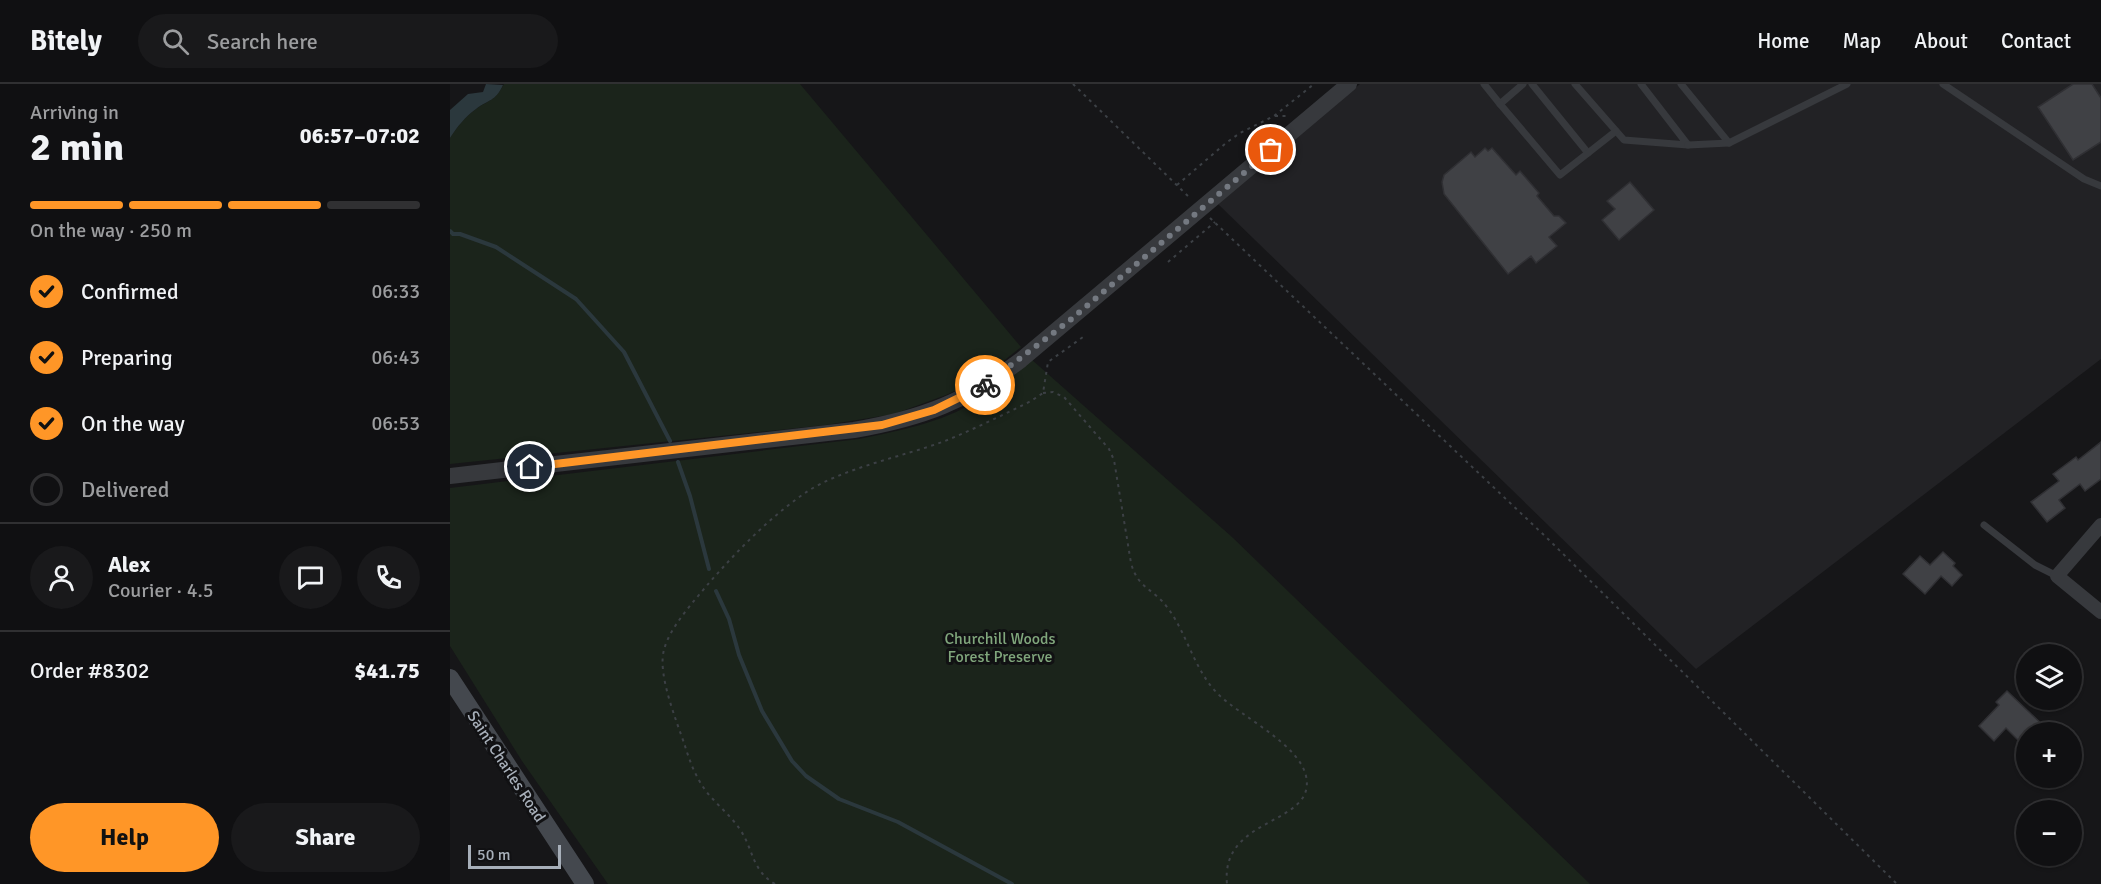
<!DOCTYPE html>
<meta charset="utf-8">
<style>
body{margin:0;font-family:Signika,sans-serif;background:#19191b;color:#f1f3f6;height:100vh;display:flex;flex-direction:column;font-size:22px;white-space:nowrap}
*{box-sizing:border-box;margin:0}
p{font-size:20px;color:#9c9d9f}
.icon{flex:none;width:33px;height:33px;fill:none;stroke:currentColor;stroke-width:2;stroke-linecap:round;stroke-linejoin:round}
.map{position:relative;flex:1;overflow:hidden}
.drawer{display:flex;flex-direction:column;background:#101012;width:450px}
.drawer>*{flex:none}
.fabs{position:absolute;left:1566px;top:560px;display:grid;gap:12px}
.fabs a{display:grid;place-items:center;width:66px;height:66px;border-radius:50%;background:#101012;box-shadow:0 2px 4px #0004,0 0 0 2px #303032;font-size:30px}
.scale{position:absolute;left:18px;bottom:15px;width:93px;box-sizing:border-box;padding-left:6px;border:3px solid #a7afb9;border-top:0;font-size:16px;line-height:21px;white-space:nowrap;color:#a7afb9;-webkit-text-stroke:4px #111113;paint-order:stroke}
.pin{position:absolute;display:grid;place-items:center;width:51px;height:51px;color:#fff;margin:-26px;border:3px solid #fff;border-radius:50%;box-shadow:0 2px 6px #0007}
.courier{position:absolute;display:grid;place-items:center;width:60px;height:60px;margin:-30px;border:4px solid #ff9627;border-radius:50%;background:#fff;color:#222;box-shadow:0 2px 8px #0007}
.head em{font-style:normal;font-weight:700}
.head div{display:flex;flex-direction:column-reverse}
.head{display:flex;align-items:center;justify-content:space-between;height:102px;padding:0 30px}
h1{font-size:39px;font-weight:700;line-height:45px}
.bar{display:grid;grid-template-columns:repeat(4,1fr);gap:9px 6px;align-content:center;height:72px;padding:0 30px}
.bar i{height:8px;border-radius:4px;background:#303032}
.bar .on{background:#ff9627}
.bar p{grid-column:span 4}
.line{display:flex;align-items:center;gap:15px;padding:0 30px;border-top:2px solid #303032}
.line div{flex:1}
.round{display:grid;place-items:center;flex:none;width:63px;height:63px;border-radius:32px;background:#19191b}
ol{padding:0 30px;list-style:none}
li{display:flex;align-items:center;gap:18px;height:66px}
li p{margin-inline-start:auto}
li .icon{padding:6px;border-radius:50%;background:#ff9627;color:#111;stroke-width:4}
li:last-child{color:#9c9d9f}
li i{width:33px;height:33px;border:3px solid #303032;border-radius:50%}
.primary-button{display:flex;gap:12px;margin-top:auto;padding:12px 30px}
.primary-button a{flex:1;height:69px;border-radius:36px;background:#ff9627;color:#111;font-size:24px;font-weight:700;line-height:69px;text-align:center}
.primary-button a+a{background:#19191b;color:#f1f3f6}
header{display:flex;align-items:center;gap:36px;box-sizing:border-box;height:84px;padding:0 30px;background:#101012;border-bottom:2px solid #303032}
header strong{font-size:28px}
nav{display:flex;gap:33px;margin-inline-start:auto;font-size:21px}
.search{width:420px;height:54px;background:#19191b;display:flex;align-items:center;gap:15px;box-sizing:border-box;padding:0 21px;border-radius:33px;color:#9c9d9f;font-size:22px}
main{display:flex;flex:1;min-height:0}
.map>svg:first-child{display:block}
.built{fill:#222225}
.green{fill:#1b241b}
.water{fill:#2b383d}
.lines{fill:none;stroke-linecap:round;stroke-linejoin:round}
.stream{stroke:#2b383d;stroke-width:4}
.building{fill:#404145;stroke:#303034;stroke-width:1.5}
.path{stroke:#3c4045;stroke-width:2;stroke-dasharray:3 4.5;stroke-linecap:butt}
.service{stroke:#37393d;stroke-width:7}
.minor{stroke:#37393d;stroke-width:14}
.tertiary{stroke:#37393d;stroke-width:16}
.secondary{stroke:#44484e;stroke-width:18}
.done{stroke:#747981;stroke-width:6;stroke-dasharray:0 10.8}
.route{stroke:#ff9627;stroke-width:8}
.labels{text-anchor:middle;stroke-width:6;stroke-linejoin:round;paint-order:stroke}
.park-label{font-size:16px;fill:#80a67c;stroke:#111113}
.street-label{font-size:16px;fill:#a7afb9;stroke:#111113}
</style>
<header>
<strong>Bitely</strong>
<div class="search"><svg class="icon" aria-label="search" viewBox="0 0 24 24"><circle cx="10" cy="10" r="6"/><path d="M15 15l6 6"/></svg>Search here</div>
<nav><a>Home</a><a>Map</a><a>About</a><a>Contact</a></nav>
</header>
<main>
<section class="drawer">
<div class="head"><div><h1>2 min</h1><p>Arriving in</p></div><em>06:57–07:02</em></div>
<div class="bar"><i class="on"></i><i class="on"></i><i class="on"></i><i></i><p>On the way · 250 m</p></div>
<ol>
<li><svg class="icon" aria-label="check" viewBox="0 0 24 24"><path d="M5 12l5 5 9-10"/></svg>Confirmed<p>06:33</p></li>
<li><svg class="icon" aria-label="check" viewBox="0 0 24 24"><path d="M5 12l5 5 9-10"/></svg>Preparing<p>06:43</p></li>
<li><svg class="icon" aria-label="check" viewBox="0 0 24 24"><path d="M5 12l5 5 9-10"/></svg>On the way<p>06:53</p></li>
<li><i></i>Delivered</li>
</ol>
<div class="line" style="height:108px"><a class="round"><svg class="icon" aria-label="person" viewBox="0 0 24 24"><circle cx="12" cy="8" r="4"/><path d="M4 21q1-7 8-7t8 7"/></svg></a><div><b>Alex</b><p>Courier · 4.5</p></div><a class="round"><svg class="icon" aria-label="chat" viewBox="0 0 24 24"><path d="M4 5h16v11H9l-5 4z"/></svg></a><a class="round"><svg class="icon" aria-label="phone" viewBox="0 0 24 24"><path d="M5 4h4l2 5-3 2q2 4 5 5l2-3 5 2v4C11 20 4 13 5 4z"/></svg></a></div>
<div class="line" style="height:78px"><div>Order #8302</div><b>$41.75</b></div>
<div class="primary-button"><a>Help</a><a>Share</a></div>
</section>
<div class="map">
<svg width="1651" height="800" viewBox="0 0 1651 800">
<rect width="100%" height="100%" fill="#161618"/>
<polygon class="built" points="910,0 1651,0 1651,275 1246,585 768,120"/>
<g class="green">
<path d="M54 0H350L571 263 532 294 496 311 444 330 376 341 0 380V54C7 43 15 33 26 25 40 15 44 18 54 0Z"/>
<path d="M581 275 782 453 1140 800H158L72 677 0 562V404L409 355C448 347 491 339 527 317 546 305 563 289 581 275Z"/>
</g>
<path class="water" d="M36 0 53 1C45 18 39 15 26 25 15 33 7 43 0 54V26L18 10 33 8Z"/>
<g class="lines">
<g class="stream">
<polyline points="0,147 3,150 10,150 46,163 126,215 174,268 220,357"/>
<polyline points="228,378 240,412 259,485"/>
<polyline points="266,507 279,535 289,571 312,627 342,677 356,692 389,715 448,738 562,800"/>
</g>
</g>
<g class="building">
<polygon points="1623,0 1642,0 1651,14 1651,58 1623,76 1588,23"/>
<polygon points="1035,64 1038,67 1042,64 1066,91 1070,87 1089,109 1087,112 1104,132 1109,132 1116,139 1099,153 1107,162 1086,179 1081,172 1058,190 994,110 992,98 994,91 1021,68 1025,73"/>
<polygon points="1180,98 1204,126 1169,156 1152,136 1165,125 1157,117"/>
<polygon points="1651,358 1651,395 1635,407 1630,400 1609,416 1615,424 1597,438 1581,418 1609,397 1603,390 1626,373 1628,376"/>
<polygon points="1493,468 1505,479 1503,482 1512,491 1502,502 1491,492 1475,510 1453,490 1470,472 1480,481"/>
<polygon points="1557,607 1600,648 1576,648 1576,664 1556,644 1544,657 1529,642 1549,621 1546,618"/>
</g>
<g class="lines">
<g class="path">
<polyline points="623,0 741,115"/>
<polyline points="825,32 838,32"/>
<polyline points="727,101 776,59 790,49 824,32 864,0"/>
<polyline points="760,134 1097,454 1447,800"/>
<polyline points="718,178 765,138"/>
<path d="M593 309 603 308 614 313 659 365 664 376 681 479C688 505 703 504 717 523 737 549 744 586 768 610 790 632 849 660 856 692 867 742 770 731 777 800"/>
<path d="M325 800C301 786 304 765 289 744 280 731 266 720 256 707 246 694 240 678 235 662 227 638 207 590 214 566 219 544 245 516 259 499 288 466 319 434 355 409 392 384 452 373 495 357 524 345 553 331 581 317L593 309 598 278 633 253"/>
</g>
<g class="service">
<polyline points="1034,0 1050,20 1073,0"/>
<polyline points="1082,0 1138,69"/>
<polyline points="1125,0 1174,56 1238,61 1191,0"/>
<polyline points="1231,0 1279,59"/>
<polyline points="1493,0 1634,95 1651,102"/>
<polyline points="1050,20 1110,91 1166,47"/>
<polyline points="1238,61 1279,59 1397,0"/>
<polyline points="1534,441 1585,481 1607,492"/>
</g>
<polyline class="minor" points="1651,441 1607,492 1651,528"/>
<path class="tertiary" d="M0 392 404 346C473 334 515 318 571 276L899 0"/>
<polyline class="secondary" points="0,594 135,800"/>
</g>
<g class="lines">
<polyline class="done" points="535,301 619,237 821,66"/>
<polyline class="route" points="80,383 432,341 484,326 535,301"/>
</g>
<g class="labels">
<g class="park-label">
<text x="550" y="560">Churchill Woods<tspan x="550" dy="18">Forest Preserve</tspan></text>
</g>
<g class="street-label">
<text transform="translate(57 682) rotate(57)" y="6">Saint Charles Road</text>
</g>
</g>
</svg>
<div class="fabs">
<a><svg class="icon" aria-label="layers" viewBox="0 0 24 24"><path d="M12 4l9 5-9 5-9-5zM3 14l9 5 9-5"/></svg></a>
<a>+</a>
<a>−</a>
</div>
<div class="scale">50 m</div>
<div class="pin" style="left:821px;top:66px;background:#ea580c"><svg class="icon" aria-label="bag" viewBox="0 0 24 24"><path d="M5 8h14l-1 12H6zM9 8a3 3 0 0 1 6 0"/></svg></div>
<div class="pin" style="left:80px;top:383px;background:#1f2937"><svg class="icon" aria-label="home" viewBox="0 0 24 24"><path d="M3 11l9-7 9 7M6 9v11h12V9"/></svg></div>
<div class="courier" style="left:535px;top:301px"><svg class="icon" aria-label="bike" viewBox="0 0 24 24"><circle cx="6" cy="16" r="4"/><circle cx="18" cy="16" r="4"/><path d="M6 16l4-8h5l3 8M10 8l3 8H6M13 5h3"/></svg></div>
</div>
</main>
